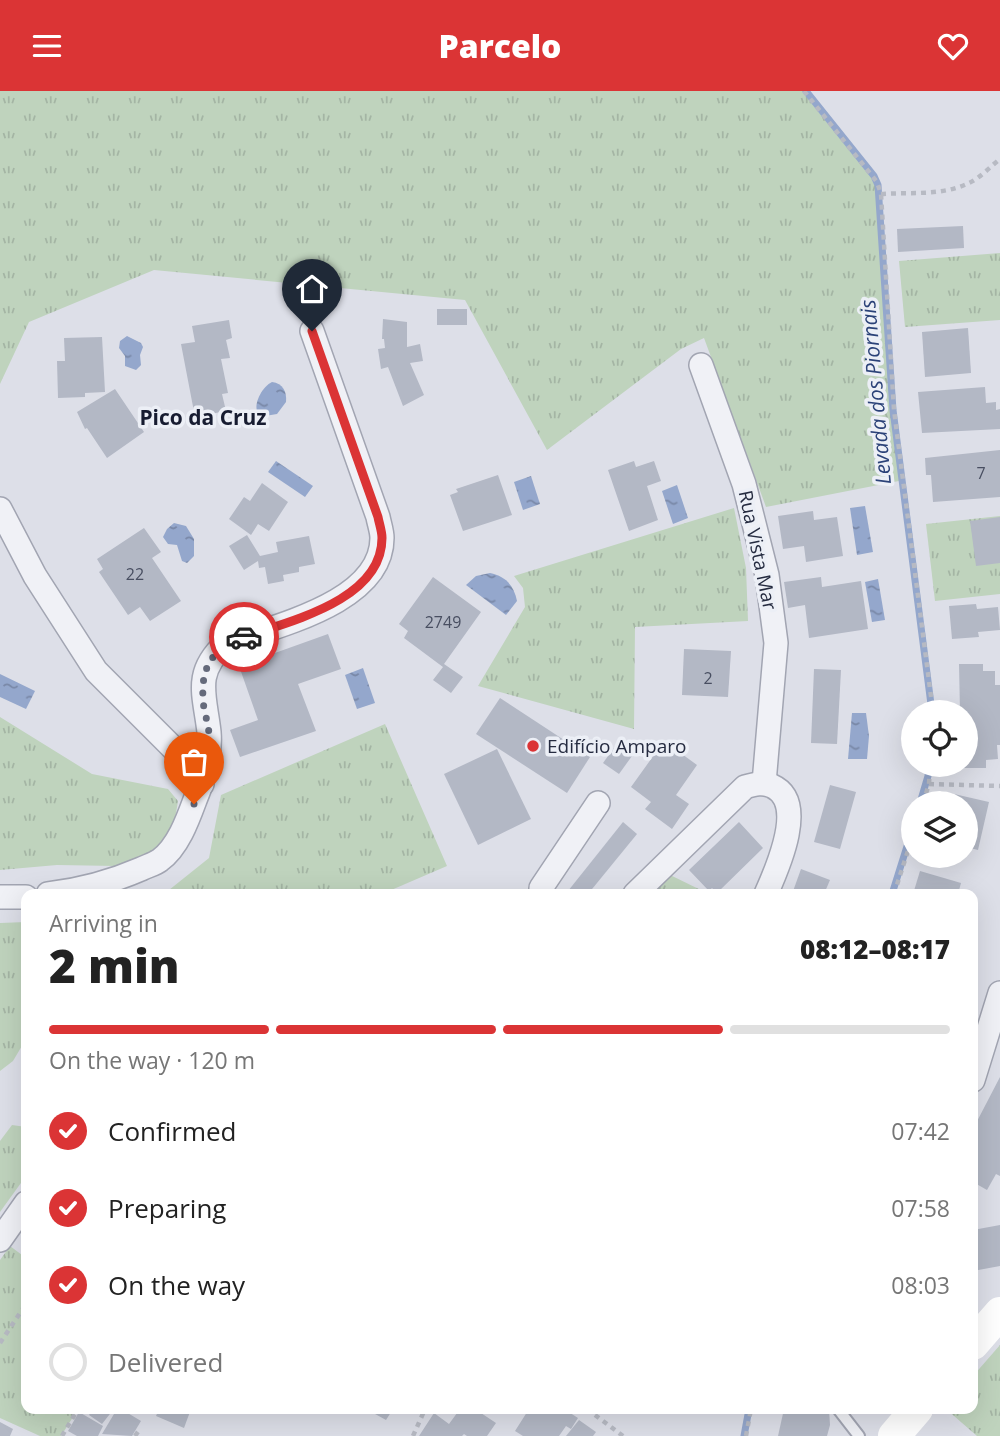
<!DOCTYPE html>
<meta charset="utf-8">
<style>
body{margin:0;font-family:"Open Sans",sans-serif;background:#f2f2f2;color:#222;height:100vh;display:flex;flex-direction:column;font-size:26px;white-space:nowrap}
*{box-sizing:border-box;margin:0}
p{font-size:23px;color:#767676}
.icon{flex:none;width:38px;height:38px;fill:none;stroke:currentColor;stroke-width:2;stroke-linecap:round;stroke-linejoin:round}
.map{position:relative;flex:1;overflow:hidden}
.side{position:absolute;left:21px;top:798px;width:957px;height:525px;display:flex;flex-direction:column;background:#fff;border-radius:14px;box-shadow:0 7px 28px #0002}
.side>*{flex:none}
.fabs{position:absolute;left:901px;top:609px;display:grid;gap:14px}
.fabs a{display:grid;place-items:center;width:77px;height:77px;border-radius:50%;background:#fff;box-shadow:0 7px 28px #0002;font-size:35px}
.pin{position:absolute;display:grid;place-items:center;width:60px;height:60px;color:#fff;margin:-72px -30px;border-radius:50% 50% 50% 0;rotate:-45deg;box-shadow:0 0 7px #0007}
.pin .icon{rotate:45deg}
.courier{position:absolute;display:grid;place-items:center;width:70px;height:70px;margin:-35px;border:5px solid #db3435;border-radius:50%;background:#fff;color:#222;box-shadow:0 2px 9px #0007}
.overview em{font-style:normal;font-weight:800}
.overview div{display:flex;flex-direction:column-reverse}
.overview{display:flex;align-items:center;justify-content:space-between;height:119px;padding:0 28px}
h1{font-size:46px;font-weight:800;line-height:52px}
.bar{display:grid;grid-template-columns:repeat(4,1fr);gap:10px 7px;align-content:center;height:84px;padding:0 28px}
.bar i{height:9px;border-radius:5px;background:#e0e0e0}
.bar .on{background:#db3435}
.bar p{grid-column:span 4}
ol{padding:0 28px;list-style:none}
li{display:flex;align-items:center;gap:21px;height:77px}
li p{margin-inline-start:auto}
li .icon{padding:7px;border-radius:50%;background:#db3435;color:#fff;stroke-width:4}
li:last-child{color:#767676}
li i{width:38px;height:38px;border:4px solid #e0e0e0;border-radius:50%}
header{display:flex;justify-content:space-between;align-items:center;height:91px;padding:0 28px;background:#db3435;color:#fff;font-size:32px;font-weight:800}
.map>svg:first-child{display:block}
.grass{fill:url(#grass-tufts)}
.water{fill:url(#water-ripples)}
.lines{fill:none;stroke-linecap:round;stroke-linejoin:round}
.stream{stroke:#94a7cc;stroke-width:7}
.building{fill:#b3b8c5}
.lane-casing{stroke:#a2a5b2;stroke-width:14}
.street-casing{stroke:#a2a5b2;stroke-width:26}
.path{stroke:#b7bac3;stroke-width:4.5;stroke-dasharray:5 5;stroke-linecap:butt}
.lane{stroke:#f0f1f6;stroke-width:10}
.street{stroke:#f0f1f6;stroke-width:23}
.secondary{stroke:#fff;stroke-width:32}
.done{stroke:#656a7b;stroke-width:7;stroke-dasharray:0 12.6}
.route{stroke:#db3435;stroke-width:9}
.poi-dot{fill:#db3435;stroke:#eceff6;stroke-width:2.5}
.labels{text-anchor:middle;stroke-width:7;stroke-linejoin:round;paint-order:stroke}
.number-label{font-size:16px;fill:#484e61}
.street-label{font-size:19px;fill:#252b40;stroke:#eceff6}
.poi-label{font-size:19px;fill:#252b40;stroke:#eceff6;text-anchor:start}
.water-label{font-size:21px;font-style:italic;fill:#2b4278;stroke:#eceff6}
.neighbourhood-label{font-size:21px;font-weight:bold;fill:#171c31;stroke:#eceff6}
</style>
<header><svg class="icon" aria-label="menu" viewBox="0 0 24 24"><path d="M4 6h16M4 12h16M4 18h16"/></svg>Parcelo<svg class="icon" aria-label="heart" viewBox="0 0 24 24"><path d="M12 20l-8-8c-3-5 5-10 8-4 3-6 11-1 8 4z"/></svg></header>
<div class="map">
<svg width="1000" height="1345" viewBox="0 0 1000 1345">
<defs>
<pattern id="grass-tufts" width="24" height="20" patternUnits="userSpaceOnUse" patternTransform="scale(1.75)"><rect width="24" height="20" fill="#bfd3bd"/><path d="M3 7l-1-3M5 7V3M7 7l1-3M15 17l-1-3M17 17v-4M19 17l1-3" fill="none" stroke="#a4b5a4"/></pattern>
<pattern id="water-ripples" width="26" height="14" patternUnits="userSpaceOnUse" patternTransform="scale(1.75)"><rect width="26" height="14" fill="#94a7cc"/><path d="M2 4q2-2 4 0t4 0M15 11q2-2 4 0t4 0" fill="none" stroke="#7988a7"/></pattern>
</defs>
<rect width="100%" height="100%" fill="#dddfe8"/>
<g class="grass">
<polygon points="0,0 804,0 877,91 881,103 894,319 904,389 766,416 704,247 681,258 547,359 465,209 154,179 29,231 0,293"/>
<polygon points="1000,162 1000,229 905,236 899,170"/>
<polygon points="734,417 746,477 748,530 635,536 634,638 478,595 525,516 523,497 514,485"/>
<polygon points="1000,425 1000,503 935,510 926,433"/>
<polygon points="0,626 92,683 168,698 178,710 173,740 156,759 116,775 57,774 0,779"/>
<polygon points="385,633 447,775 382,803 160,803 169,799 209,767 221,704"/>
<polygon points="666,782 709,803 648,803"/>
<polygon points="26,831 26,948 13,970 0,980 0,832"/>
<polygon points="12,1034 26,1036 26,1085 0,1121 0,1050"/>
<polygon points="10,1155 26,1167 26,1318 78,1318 61,1345 40,1345 0,1327 0,1169"/>
<polygon points="1000,1254 1000,1345 977,1345 946,1318 973,1318 973,1285"/>
</g>
<g class="water">
<polygon points="127,245 141,252 143,256 140,264 141,274 136,279 125,275 125,265 119,257 120,250"/>
<path d="M272 291C283 292 287 301 286 311L277 323 265 325 257 320C254 311 263 295 272 291Z"/>
<polygon points="276,370 313,395 305,406 268,381"/>
<polygon points="531,385 540,413 523,419 514,391"/>
<polygon points="677,394 688,427 673,433 662,400"/>
<polygon points="865,415 873,461 857,464 850,417"/>
<polygon points="174,432 186,435 194,448 194,465 187,472 182,470 177,454 168,453 163,446 167,438"/>
<path d="M490 482C505 485 514 494 517 510L506 524 466 494 476 485Z"/>
<polygon points="878,488 885,529 872,531 865,491"/>
<polygon points="363,577 375,612 357,618 345,584"/>
<polygon points="0,583 35,600 26,618 0,606"/>
<polygon points="852,622 866,622 869,645 867,668 848,668"/>
</g>
<g class="lines">
<g class="stream">
<polyline points="806,0 874,85 878,94 893,319 932,621"/>
<polyline points="920,712 928,685 929,674"/>
<polyline points="892,803 914,733"/>
<polyline points="744,1345 749,1318"/>
</g>
</g>
<g class="building">
<polygon points="963,135 964,157 898,161 897,138"/>
<rect x="437" y="218" width="30" height="16"/>
<polygon points="383,228 407,231 407,256 420,253 423,270 410,272 424,304 403,315 388,276 381,278 378,258 385,257 384,248 382,248"/>
<polygon points="229,229 232,247 226,249 230,267 221,268 228,302 222,303 226,320 195,326 181,253 195,251 192,235"/>
<polygon points="968,237 971,282 925,286 922,241"/>
<polygon points="102,246 105,301 85,302 85,306 58,307 57,270 65,270 64,247"/>
<polygon points="985,296 986,312 996,311 996,319 1000,318 1000,338 922,342 918,301"/>
<polygon points="115,298 144,341 107,367 87,337 85,338 77,321"/>
<polygon points="1000,359 1000,406 933,411 931,384 926,384 925,367"/>
<polygon points="634,370 636,376 654,370 661,390 647,395 658,429 629,440 608,379"/>
<polygon points="498,384 512,424 463,440 450,404 458,401 456,398"/>
<polygon points="262,392 288,411 269,440 258,433 251,444 229,428 244,406 250,410"/>
<polygon points="813,420 814,429 837,426 843,465 806,471 804,455 783,458 778,425"/>
<polygon points="1000,426 1000,472 976,475 970,430"/>
<polygon points="144,437 161,461 152,467 181,510 150,530 140,516 128,524 99,481 103,478 97,468"/>
<polygon points="247,444 260,465 278,461 276,451 309,445 315,473 299,476 299,481 283,484 284,490 268,493 265,476 259,477 258,470 244,479 229,455"/>
<polygon points="433,486 481,521 444,573 463,586 451,602 433,589 443,576 404,547 408,540 399,533"/>
<polygon points="821,486 822,496 861,490 868,538 809,547 805,514 788,517 784,491"/>
<polygon points="976,513 977,518 998,516 1000,539 978,541 979,546 952,548 949,515"/>
<polygon points="328,543 341,578 298,593 316,640 240,666 230,639 258,629 239,575"/>
<polygon points="684,558 731,560 728,606 682,604"/>
<polygon points="959,573 983,573 983,580 995,580 995,594 1000,594 1000,654 997,654 998,668 986,669 986,677 962,677 962,674 966,674 966,621 960,621"/>
<polygon points="814,578 841,579 837,653 811,652"/>
<polygon points="500,607 590,666 567,702 476,643"/>
<polygon points="621,647 637,658 619,683 603,672"/>
<polygon points="664,650 697,674 676,704 689,713 672,738 645,718 651,711 631,696"/>
<polygon points="497,658 531,728 478,754 444,683"/>
<polygon points="830,694 856,701 840,758 814,751"/>
<polygon points="941,700 989,711 978,759 966,756 966,712 938,712"/>
<polygon points="623,731 637,743 588,803 573,803 568,800"/>
<polygon points="739,731 763,757 717,802 712,797 709,800 689,779"/>
<polygon points="801,778 830,789 824,803 792,803"/>
<polygon points="920,780 961,792 958,803 913,803"/>
<polygon points="1000,986 1000,1085 996,1083 987,1099 973,1091 973,1038"/>
<polygon points="1000,1134 1000,1175 973,1180 973,1139"/>
<polygon points="93,1318 111,1318 113,1319 102,1333 89,1324"/>
<polygon points="117,1318 121,1318 141,1330 132,1345 102,1343"/>
<polygon points="159,1318 191,1318 184,1337 156,1325"/>
<polygon points="366,1318 393,1318 386,1329"/>
<polygon points="460,1318 475,1318 496,1332 487,1345 467,1345 464,1343 462,1345 419,1345 434,1322 449,1333"/>
<polygon points="529,1318 564,1318 578,1327 571,1338 566,1335 559,1345 523,1345 515,1340"/>
<polygon points="784,1318 829,1318 830,1334 827,1345 778,1345"/>
<polygon points="79,1321 103,1335 98,1345 77,1345 68,1340"/>
<polygon points="579,1329 596,1341 593,1345 566,1345"/>
<polygon points="0,1331 13,1338 10,1345 0,1345"/>
</g>
<g class="lines">
<defs>
<polyline id="lane" points="838,1318 859,1345"/>
<g id="street">
<polyline points="701,274 744,393 767,484 776,552 764,692"/>
<polyline points="0,418 35,485 96,580 180,664 202,693"/>
<path d="M48 803C81 799 111 791 141 778 147 775 155 773 160 769 178 756 188 728 195 709 204 687 211 665 209 641 205 604 193 583 225 553 274 535 382 512 382 447 382 440 379 432 378 426L312 240"/>
<polyline points="541,803 541,797 598,712"/>
<path d="M635 803 745 696C755 693 762 691 772 695 808 711 777 778 766 803"/>
<polyline points="0,806 26,806"/>
<polyline points="973,989 1000,902"/>
<polyline points="0,1149 26,1112"/>
</g>
</defs>
<use href="#lane" class="lane-casing"/>
<use href="#street" class="street-casing"/>
<g class="path">
<polyline points="804,0 877,91 881,103 894,319 933,621"/>
<path d="M881 103C911 101 942 105 969 92 980 87 991 75 1000 68"/>
<polyline points="929,693 1000,695"/>
<polyline points="923,712 929,693 930,674"/>
<polyline points="894,803 914,741"/>
<polyline points="0,1252 26,1213"/>
<polyline points="587,1318 623,1345"/>
<polyline points="62,1345 78,1318"/>
<polyline points="135,1345 140,1338"/>
<polyline points="413,1345 425,1318"/>
<polyline points="746,1345 751,1318"/>
</g>
<use href="#lane" class="lane"/>
<use href="#street" class="street"/>
<g class="secondary">
<polyline points="973,1253 1000,1222"/>
<polyline points="894,1345 917,1318"/>
</g>
</g>
<g class="lines">
<path class="done" d="M194 713C203 690 210 669 209 645 209 632 203 620 203 607 201 574 214 557 244 546"/>
<path class="route" d="M244 546C290 530 382 509 382 447 382 440 379 432 378 426L312 240"/>
</g>
<circle class="poi-dot" cx="533" cy="655" r="7"/>
<g class="labels">
<g class="number-label">
<text x="981" y="388">7</text>
<text x="135" y="489">22</text>
<text x="443" y="537">2749</text>
<text x="708" y="593">2</text>
</g>
<g class="street-label">
<text transform="translate(758 459) rotate(78)" y="7">Rua Vista Mar</text>
</g>
<g class="poi-label">
<text x="547" y="662">Edifício Amparo</text>
</g>
<g class="water-label">
<text transform="translate(876 301) rotate(-95)" y="7">Levada dos Piornais</text>
</g>
<g class="neighbourhood-label">
<text x="203" y="334">Pico da Cruz</text>
</g>
</g>
</svg>
<div class="fabs">
<a><svg class="icon" aria-label="locate" viewBox="0 0 24 24"><circle cx="12" cy="12" r="6"/><path d="M12 2v4M12 18v4M2 12h4M18 12h4"/></svg></a>
<a><svg class="icon" aria-label="layers" viewBox="0 0 24 24"><path d="M12 4l9 5-9 5-9-5zM3 14l9 5 9-5"/></svg></a>
</div>
<div class="pin" style="left:194px;top:713px;background:#ea580c"><svg class="icon" aria-label="bag" viewBox="0 0 24 24"><path d="M5 8h14l-1 12H6zM9 8a3 3 0 0 1 6 0"/></svg></div>
<div class="pin" style="left:312px;top:240px;background:#1f2937"><svg class="icon" aria-label="home" viewBox="0 0 24 24"><path d="M3 11l9-7 9 7M6 9v11h12V9"/></svg></div>
<div class="courier" style="left:244px;top:546px"><svg class="icon" aria-label="car" viewBox="0 0 24 24"><path d="M5 17H2v-5l4-1 3-4h7l3 4 3 1v5h-3M9 17h6M6 11h13"/><circle cx="7" cy="17" r="2"/><circle cx="17" cy="17" r="2"/></svg></div>
<section class="side">
<div class="overview"><div><h1>2 min</h1><p>Arriving in</p></div><em>08:12–08:17</em></div>
<div class="bar"><i class="on"></i><i class="on"></i><i class="on"></i><i></i><p>On the way · 120 m</p></div>
<ol>
<li><svg class="icon" aria-label="check" viewBox="0 0 24 24"><path d="M5 12l5 5 9-10"/></svg>Confirmed<p>07:42</p></li>
<li><svg class="icon" aria-label="check" viewBox="0 0 24 24"><path d="M5 12l5 5 9-10"/></svg>Preparing<p>07:58</p></li>
<li><svg class="icon" aria-label="check" viewBox="0 0 24 24"><path d="M5 12l5 5 9-10"/></svg>On the way<p>08:03</p></li>
<li><i></i>Delivered</li>
</ol>
</section>
</div>
